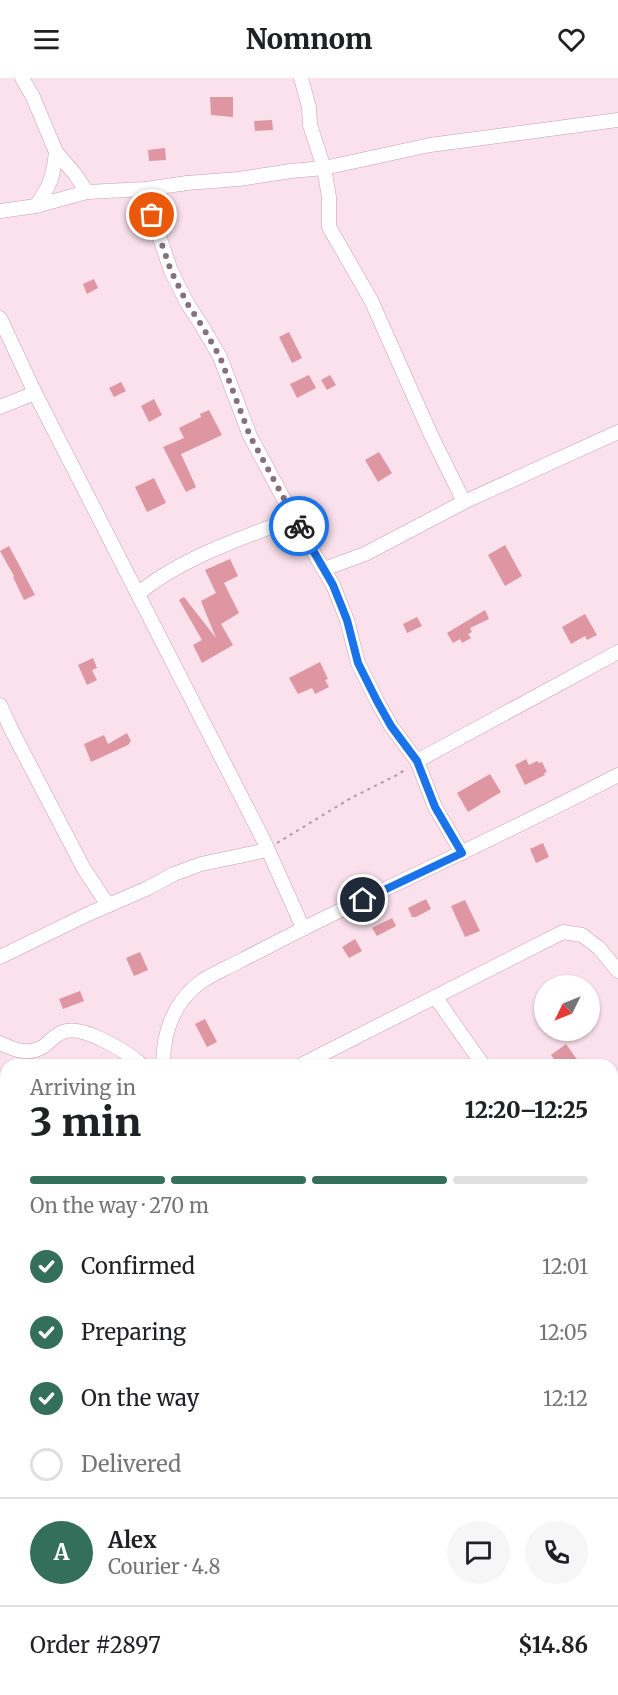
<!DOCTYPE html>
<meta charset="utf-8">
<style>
body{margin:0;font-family:Merriweather,serif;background:#f6f6f6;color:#202124;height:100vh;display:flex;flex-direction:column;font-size:22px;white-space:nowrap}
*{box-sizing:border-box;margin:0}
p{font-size:20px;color:#757577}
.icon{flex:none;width:33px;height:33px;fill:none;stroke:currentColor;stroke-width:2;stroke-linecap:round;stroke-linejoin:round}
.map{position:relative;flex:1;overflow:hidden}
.panel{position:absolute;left:0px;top:981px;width:618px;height:636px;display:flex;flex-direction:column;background:#fff;border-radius:18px 18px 0 0;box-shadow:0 2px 4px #0004}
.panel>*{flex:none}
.needle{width:39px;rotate:227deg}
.tools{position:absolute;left:534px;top:897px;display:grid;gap:12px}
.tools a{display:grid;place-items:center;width:66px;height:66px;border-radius:50%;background:#fff;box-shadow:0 2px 4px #0004;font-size:30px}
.pin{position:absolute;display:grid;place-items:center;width:51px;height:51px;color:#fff;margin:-26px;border:3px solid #fff;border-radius:50%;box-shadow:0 2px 6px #0007}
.courier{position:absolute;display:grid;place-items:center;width:60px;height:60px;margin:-30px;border:4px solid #1a73e8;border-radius:50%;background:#fff;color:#222;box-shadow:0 2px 8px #0007}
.head em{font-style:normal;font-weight:800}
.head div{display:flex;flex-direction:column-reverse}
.head{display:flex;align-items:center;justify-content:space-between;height:102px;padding:0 30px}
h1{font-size:39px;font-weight:800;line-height:45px}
.bar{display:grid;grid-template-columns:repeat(4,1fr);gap:9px 6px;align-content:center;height:72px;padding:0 30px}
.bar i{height:8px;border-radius:4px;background:#e0e0e0}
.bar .on{background:#336f5a}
.bar p{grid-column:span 4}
.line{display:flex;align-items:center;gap:15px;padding:0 30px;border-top:2px solid #e0e0e0}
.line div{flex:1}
.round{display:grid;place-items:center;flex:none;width:63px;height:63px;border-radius:32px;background:#f6f6f6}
ol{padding:0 30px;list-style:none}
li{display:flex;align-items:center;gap:18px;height:66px}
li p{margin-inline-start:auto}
li .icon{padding:6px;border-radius:50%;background:#336f5a;color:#fff;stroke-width:4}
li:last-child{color:#757577}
li i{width:33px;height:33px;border:3px solid #e0e0e0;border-radius:50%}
header{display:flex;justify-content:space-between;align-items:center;height:78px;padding:0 30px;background:#fff;font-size:27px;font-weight:800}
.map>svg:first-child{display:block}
.building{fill:#dd96a2}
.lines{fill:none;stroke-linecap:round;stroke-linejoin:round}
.minor-casing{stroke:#c7a0b3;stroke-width:15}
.path{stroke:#af9aa4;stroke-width:2;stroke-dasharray:3 4.5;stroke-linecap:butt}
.minor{stroke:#fff;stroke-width:14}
.done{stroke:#84717a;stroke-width:6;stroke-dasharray:0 10.8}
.route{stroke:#1a73e8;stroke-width:8}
</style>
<header><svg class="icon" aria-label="menu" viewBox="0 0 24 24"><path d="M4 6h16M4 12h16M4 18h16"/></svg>Nomnom<svg class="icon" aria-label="heart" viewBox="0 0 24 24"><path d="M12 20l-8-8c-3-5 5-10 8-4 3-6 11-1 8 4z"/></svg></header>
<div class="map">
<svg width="618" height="1617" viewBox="0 0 618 1617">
<rect width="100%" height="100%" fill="#fae1ec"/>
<g class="building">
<polygon points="210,19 233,19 233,39 211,37"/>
<polygon points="272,42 273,52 255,53 254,43"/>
<polygon points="165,70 166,82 149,83 148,72"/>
<polygon points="94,201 98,210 87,216 83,206"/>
<polygon points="289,254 302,280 292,285 279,259"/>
<polygon points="309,297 316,310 297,320 290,306"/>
<polygon points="330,297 336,307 327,312 321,302"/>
<polygon points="121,304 126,313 114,319 109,310"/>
<polygon points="154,321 162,337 149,344 141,328"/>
<polygon points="209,332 222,357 181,376 196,409 186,414 163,369 184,360 179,350 201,339 200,336"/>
<polygon points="379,374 392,395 378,404 365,382"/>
<polygon points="154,400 166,425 147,434 135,409"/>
<polygon points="505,467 522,498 505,508 488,477"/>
<polygon points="9,468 35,517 24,522 13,499 14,498 0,473"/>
<polygon points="230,481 238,498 224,505 239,535 221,546 233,567 202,585 193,567 202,562 179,522 184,519 216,560 201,523 216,515 205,492"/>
<polygon points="485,532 489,541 470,550 472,554 468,556 471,560 462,565 460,561 453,565 447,555"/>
<polygon points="585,536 597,557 587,562 585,558 571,566 562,549"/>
<polygon points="417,539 422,548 407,555 403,546"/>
<polygon points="93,580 97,590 92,592 97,602 87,607 78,587"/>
<polygon points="320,584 328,601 325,602 329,609 315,616 312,610 298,616 289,600"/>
<polygon points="127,655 131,663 128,667 91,684 84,666 104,657 108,666"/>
<polygon points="526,681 529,687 537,683 539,685 542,684 547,694 544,695 545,697 525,707 515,687"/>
<polygon points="490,696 501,714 468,734 457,715"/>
<polygon points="543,765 549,779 536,785 530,771"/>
<polygon points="426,821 431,831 416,839 412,839 408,830"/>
<polygon points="465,822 480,853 465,859 451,828"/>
<polygon points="392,840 396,848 377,858 372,850"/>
<polygon points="355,861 362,873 349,880 342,869"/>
<polygon points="140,874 148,892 134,898 126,880"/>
<polygon points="80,913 84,923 63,931 59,921"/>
<polygon points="205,941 217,964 207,969 195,946"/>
<polygon points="566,966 581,987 559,987 551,977"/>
</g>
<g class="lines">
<defs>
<g id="minor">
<polyline points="22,0 33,19 56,74 74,95 87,114"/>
<polyline points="301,0 309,29 310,47 324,90 329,119 329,149 371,222 431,357 464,424"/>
<polyline points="146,111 150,126 152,137 171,193 187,225 202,248 220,279 250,358 303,457 333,507 347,542 358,585 377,623 391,648 417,683 435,729 462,775"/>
<path d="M36 128C51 106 53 100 56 74"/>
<polyline points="0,133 36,128 87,114 146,111 187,105 239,101 291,93 324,90 430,67 618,42"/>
<polyline points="0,240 35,315 264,763 303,850"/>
<polyline points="0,329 35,315"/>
<polyline points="324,491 365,476 464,424 618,354"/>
<path d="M138 516C180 480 243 460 294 440"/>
<polyline points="0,627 12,653 84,791 108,827"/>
<polyline points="417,683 618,574"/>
<polyline points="0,879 86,837 148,810 174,796 201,786 268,772"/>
<polyline points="436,920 483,987"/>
<path d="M0 965C15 972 29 978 44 968 50 963 55 957 63 954 83 946 127 974 142 987"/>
<path d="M163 987C163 956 173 926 198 906 209 897 225 891 238 884 273 866 308 848 343 831 436 787 528 744 618 697"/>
<polyline points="301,987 563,854 582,857 599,870 618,893"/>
<polyline points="0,1130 6,1127"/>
<polyline points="612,1170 618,1179"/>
<polyline points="612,1224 618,1219"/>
<polyline points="0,1364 6,1376"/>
<polyline points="612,1437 618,1433"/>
<polyline points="125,1611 128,1617"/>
<polyline points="314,1611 316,1617"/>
<polyline points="357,1611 366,1617"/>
<polyline points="609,1611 612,1617"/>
<polyline points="512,1617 512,1611"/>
</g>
</defs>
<use href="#minor" class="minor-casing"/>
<polyline class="path" points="277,765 351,720 399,696 407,690"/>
<use href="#minor" class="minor"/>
</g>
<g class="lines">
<polyline class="done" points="152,137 171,193 187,225 202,248 220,279 250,358 299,448"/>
<polyline class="route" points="299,448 333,507 347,542 358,585 377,623 391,648 417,683 435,729 462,775 363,822"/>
</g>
</svg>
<div class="tools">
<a><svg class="needle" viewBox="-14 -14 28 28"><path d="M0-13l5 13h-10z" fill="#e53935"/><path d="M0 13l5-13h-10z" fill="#757577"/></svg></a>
</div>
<div class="pin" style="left:152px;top:137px;background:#ea580c"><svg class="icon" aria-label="bag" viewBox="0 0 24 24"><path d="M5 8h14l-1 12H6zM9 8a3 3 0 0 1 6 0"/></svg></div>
<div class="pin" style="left:363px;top:822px;background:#1f2937"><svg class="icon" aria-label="home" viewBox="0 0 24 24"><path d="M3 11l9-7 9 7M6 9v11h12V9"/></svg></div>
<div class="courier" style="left:299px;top:448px"><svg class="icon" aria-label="bike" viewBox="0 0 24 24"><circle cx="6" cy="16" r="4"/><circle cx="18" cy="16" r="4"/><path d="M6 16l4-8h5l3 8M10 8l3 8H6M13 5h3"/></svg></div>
<section class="panel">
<div class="head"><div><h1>3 min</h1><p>Arriving in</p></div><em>12:20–12:25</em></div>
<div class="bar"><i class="on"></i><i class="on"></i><i class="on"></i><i></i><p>On the way · 270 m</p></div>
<ol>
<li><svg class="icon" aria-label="check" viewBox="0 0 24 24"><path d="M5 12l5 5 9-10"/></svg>Confirmed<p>12:01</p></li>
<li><svg class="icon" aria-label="check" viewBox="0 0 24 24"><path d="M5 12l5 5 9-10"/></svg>Preparing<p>12:05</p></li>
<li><svg class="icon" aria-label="check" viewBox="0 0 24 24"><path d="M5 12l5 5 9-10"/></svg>On the way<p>12:12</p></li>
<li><i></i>Delivered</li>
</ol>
<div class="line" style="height:108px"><b class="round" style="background:#336f5a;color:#fff">A</b><div><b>Alex</b><p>Courier · 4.8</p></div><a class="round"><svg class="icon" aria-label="chat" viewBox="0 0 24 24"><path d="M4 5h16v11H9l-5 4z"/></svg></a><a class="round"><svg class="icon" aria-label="phone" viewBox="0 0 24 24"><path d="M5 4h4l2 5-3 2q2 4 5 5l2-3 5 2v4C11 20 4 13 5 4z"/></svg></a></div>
<div class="line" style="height:78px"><div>Order #2897</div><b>$14.86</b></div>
</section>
</div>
